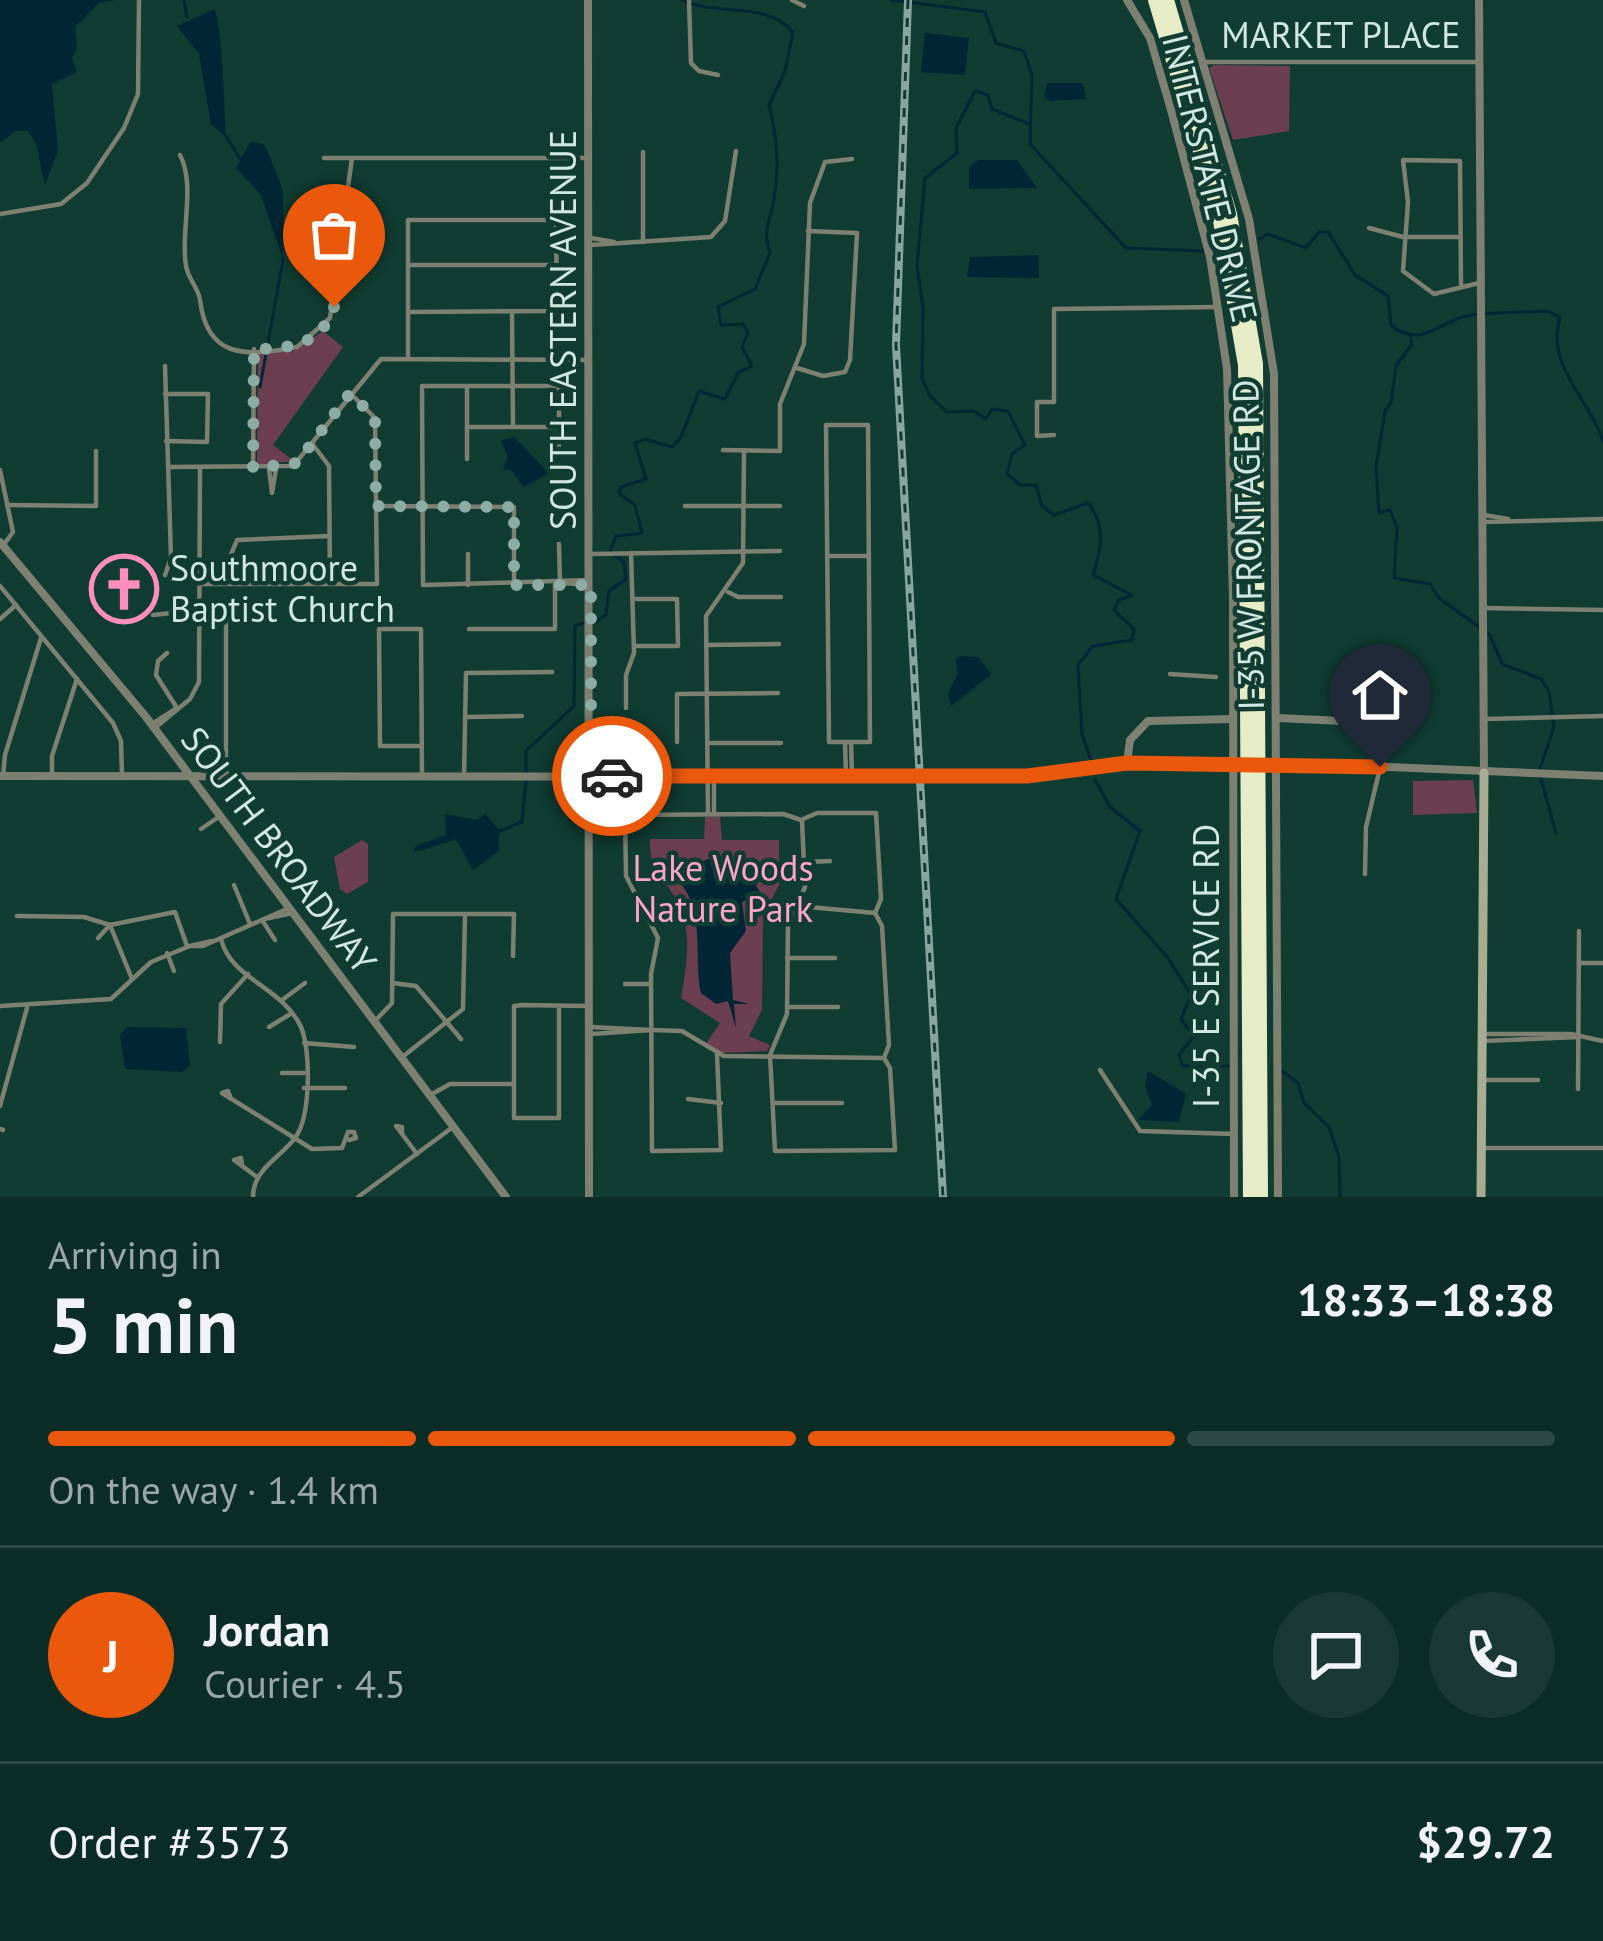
<!DOCTYPE html>
<meta charset="utf-8">
<style>
body{margin:0;font-family:"PT Sans",sans-serif;background:#1a3932;color:#f1f3f6;height:100vh;display:flex;flex-direction:column;font-size:45px;white-space:nowrap}
*{box-sizing:border-box;margin:0}
p{font-size:39px;color:#9aa8a7}
.icon{flex:none;width:66px;height:66px;fill:none;stroke:currentColor;stroke-width:2;stroke-linecap:round;stroke-linejoin:round}
.map{position:relative;height:1197px;overflow:hidden}
.panel{display:flex;flex-direction:column;background:#0c2d26;flex:1}
.panel>*{flex:none}
.pin{position:absolute;display:grid;place-items:center;width:102px;height:102px;color:#fff;margin:-123px -51px;border-radius:50% 50% 50% 0;rotate:-45deg;box-shadow:0 0 12px #0007}
.pin .icon{rotate:45deg}
.courier{position:absolute;display:grid;place-items:center;width:120px;height:120px;margin:-60px;border:9px solid #ea580c;border-radius:50%;background:#fff;color:#222;box-shadow:0 3px 15px #0007}
.head em{font-style:normal;font-weight:700}
.head div{display:flex;flex-direction:column-reverse}
.head{display:flex;align-items:center;justify-content:space-between;height:204px;padding:0 48px}
h1{font-size:78px;font-weight:700;line-height:90px}
.bar{display:grid;grid-template-columns:repeat(4,1fr);gap:18px 12px;align-content:center;height:144px;padding:0 48px}
.bar i{height:15px;border-radius:9px;background:#2c4943}
.bar .active{background:#ea580c}
.bar p{grid-column:span 4}
.line{display:flex;align-items:center;gap:30px;padding:0 48px;border-top:3px solid #2c4943}
.line div{flex:1}
.round{display:grid;place-items:center;flex:none;width:126px;height:126px;border-radius:63px;background:#1a3932}
.map>svg:first-child{display:block}
.green{fill:#6b3e50}
.water{fill:#032637}
.lines{fill:none;stroke-linecap:round;stroke-linejoin:round}
.stream{stroke:#032637;stroke-width:3}
.minor{stroke:#7e8171;stroke-width:4.5}
.tertiary{stroke:#7e8171;stroke-width:8}
.secondary{stroke:#a8ac93;stroke-width:9}
.motorway{stroke:#e6ecc5;stroke-width:14}
.rail-casing{stroke:#87a69e;stroke-width:8}
.rail{stroke:#103c32;stroke-width:3;stroke-dasharray:9;stroke-linecap:butt}
.tertiary-bridge{stroke:#7e8171;stroke-width:8}
.done{stroke:#8daca4;stroke-width:12;stroke-dasharray:0 21.6}
.route{stroke:#ea580c;stroke-width:15}
.labels{text-anchor:middle;stroke-width:9;stroke-linejoin:round;paint-order:stroke}
.street-label{font-size:36px;fill:#d1e8e1;stroke:#103c32}
.poi-label{font-size:36px;fill:#d1e8e1;stroke:#103c32;text-anchor:start}
.park-label{font-size:36px;fill:#ffa5c8;stroke:#103c32}
</style>
<div class="map">
<svg width="1603" height="1197" viewBox="0 0 1603 1197">
<rect width="100%" height="100%" fill="#103c32"/>
<g class="green">
<polygon points="1214,65 1290,66 1289,131 1233,140 1209,68"/>
<polygon points="323,331 343,347 273,445 294,461 257,465 258,353 293,351"/>
<polygon points="1473,780 1477,813 1413,815 1413,781"/>
<path d="M705 817H720L722 840H779V886L763 914 762 1010 749 1036 770 1045 767 1051 722 1053 705 1045 720 1023 681 998C686 969 692 938 681 909 668 877 649 880 650 839H704Z"/>
<polygon points="362,840 368,844 368,882 347,894 340,889 334,857"/>
</g>
<g class="water">
<polygon points="0,0 115,0 99,3 75,27 77,49 72,58 77,72 52,84 58,151 45,185 36,144 28,131 15,131 0,143"/>
<path d="M214 9C222 19 225 119 226 137L211 124 199 54 177 26Z"/>
<polygon points="925,33 969,38 965,75 921,72"/>
<polygon points="1047,83 1083,83 1086,99 1050,101 1044,97"/>
<polygon points="251,141 265,145 283,190 283,259 261,195 236,168"/>
<polygon points="978,160 1017,160 1037,188 969,189 969,168"/>
<polygon points="1038,255 1039,278 967,277 970,257"/>
<polygon points="514,437 549,473 524,487 511,470 503,469 508,457 501,441"/>
<polygon points="961,656 978,657 992,674 951,706 948,694 958,673 955,660"/>
<polygon points="445,814 476,820 486,814 499,830 499,851 473,870 456,839 413,853 416,846 446,835"/>
<path d="M711 858 767 863 756 886 760 892 754 891 742 903 746 931 730 953 733 1000 749 1004H734L736 1028 728 1001 716 1004 701 993C693 958 708 897 669 874Z"/>
<polygon points="127,1027 186,1028 190,1066 182,1072 125,1069 120,1035"/>
<polygon points="1148,1071 1186,1094 1179,1122 1138,1120 1152,1105 1145,1087"/>
</g>
<g class="lines">
<g class="stream">
<polyline points="184,0 187,17"/>
<polyline points="892,0 985,12 996,43 1024,51 1032,75 1030,144 1126,248 1204,251"/>
<path d="M1029 124 992 109 988 95 975 91 956 128 957 153 925 178 917 266 923 308 922 378 930 396 947 412 974 411 986 419 992 409 1008 411 1025 445 1012 454 1007 474 1020 485H1036L1042 506 1054 515 1088 503C1107 527 1101 550 1093 575L1132 595 1118 601 1114 610 1134 629 1132 640 1093 646 1078 665 1082 734 1095 772"/>
<polyline points="224,133 241,160"/>
<path d="M1259 239 1268 234 1306 248 1319 232H1328L1355 275 1388 296 1391 325C1421 351 1441 319 1471 315 1496 312 1524 312 1549 311L1560 318C1545 366 1590 399 1603 441"/>
<polyline points="1410,335 1412,344 1396,366 1391,402 1385,411 1376,467 1379,513 1390,510 1397,527 1394,578 1430,584 1439,598 1490,635 1502,664 1541,679 1549,691 1554,727 1539,772 1556,833"/>
<polyline points="260,387 283,260"/>
<path d="M596 622 606 615 609 591 626 579 624 562 610 552 616 536 642 533 635 505 619 493 621 487 646 479 635 443 645 439 672 447 681 437 699 391 725 399 738 373 752 366 742 347 748 333 743 324 721 325 718 307 755 289 770 253C762 230 770 223 774 199 780 167 777 136 769 105L785 71 793 32C766 0 717 17 682 0"/>
<polyline points="526,772 526,751 574,706 575,626 586,622"/>
<polyline points="1095,780 1110,807 1140,831 1116,899 1168,958 1191,995 1181,1019 1194,1036 1179,1055 1183,1066 1229,1066"/>
<polyline points="497,832 522,822 526,781"/>
<polyline points="1282,1071 1298,1083 1304,1103 1329,1127 1339,1157 1340,1197"/>
</g>
<g class="minor">
<polyline points="689,0 691,63 699,71 718,75"/>
<polyline points="792,0 804,6"/>
<polyline points="1203,62 1479,62"/>
<polyline points="643,152 643,242"/>
<path d="M180 155C196 185 180 233 186 266 188 279 198 287 200 300 207 358 244 357 297 347L330 318 352 158"/>
<polyline points="324,158 588,158"/>
<polyline points="0,214 61,204 87,183 124,128 138,94 139,0"/>
<polyline points="1369,228 1403,237 1460,237"/>
<polyline points="591,238 614,242"/>
<polyline points="591,245 711,237 725,221 736,151"/>
<polyline points="408,265 556,265"/>
<polyline points="1461,285 1460,161 1403,160 1408,202 1403,271 1434,294 1479,283"/>
<polyline points="512,311 513,427"/>
<polyline points="408,312 557,311 556,220 408,220 408,358"/>
<polyline points="165,366 171,558 165,575"/>
<polyline points="797,368 823,376 845,372 850,360 857,233 808,231"/>
<polyline points="467,386 467,459"/>
<polyline points="165,394 208,394 207,442 166,441"/>
<polygon points="826,425 868,425 870,742 829,742"/>
<polyline points="467,427 558,427"/>
<polyline points="1054,435 1037,436 1037,402 1054,402 1054,309 1219,307"/>
<polyline points="314,446 329,466 330,584"/>
<polyline points="559,446 559,386 422,386 423,585 589,580"/>
<polyline points="723,450 780,451 780,404 804,344 810,203 825,162 852,159"/>
<polyline points="170,467 293,466 381,359 586,360"/>
<polyline points="253,468 254,349"/>
<polyline points="269,469 272,493 276,469"/>
<polyline points="0,470 13,532 5,543"/>
<polyline points="7,505 96,506 96,451"/>
<polyline points="376,506 514,507 514,585"/>
<polyline points="685,506 780,506"/>
<polyline points="1484,515 1508,519"/>
<polyline points="1483,522 1603,519"/>
<polyline points="559,544 560,584"/>
<polyline points="468,554 468,585"/>
<polyline points="591,554 780,551"/>
<polyline points="827,556 869,556"/>
<polyline points="563,583 587,585"/>
<polyline points="200,584 377,584 375,418 350,393"/>
<polyline points="230,584 230,557 237,540 329,536"/>
<polyline points="0,586 113,723 121,741 122,776"/>
<polyline points="728,592 738,597 781,597"/>
<polyline points="1483,608 1603,610"/>
<polyline points="200,613 226,618 226,776"/>
<polyline points="153,615 200,610"/>
<polyline points="0,619 16,605"/>
<polyline points="469,629 555,629 555,584"/>
<polyline points="706,645 779,644"/>
<polyline points="634,646 678,646 677,599 636,599"/>
<polyline points="167,653 158,661 156,675 177,708"/>
<polyline points="1170,674 1216,677"/>
<polyline points="626,708 626,675 634,653 631,553"/>
<polyline points="466,717 522,716"/>
<polyline points="1483,719 1603,716"/>
<polyline points="152,724 177,708"/>
<polyline points="155,728 190,699 199,682 200,468"/>
<polyline points="677,742 677,694 778,693"/>
<polyline points="845,742 846,776"/>
<polyline points="851,742 852,776"/>
<polyline points="709,743 781,743"/>
<polyline points="422,746 380,746 379,629 421,629 422,776"/>
<polyline points="3,776 5,755 41,638"/>
<polyline points="52,776 52,756 77,679"/>
<polyline points="464,776 466,673 552,672"/>
<polyline points="714,778 714,814"/>
<polyline points="708,814 706,616 743,563 744,450"/>
<polyline points="802,821 805,887 788,923 787,1014 770,1055 775,1151 895,1150 890,1068 884,1058"/>
<polyline points="201,829 220,816"/>
<polyline points="806,862 830,861"/>
<polyline points="1365,874 1366,827 1380,768"/>
<polyline points="234,885 250,924"/>
<polyline points="798,906 875,913"/>
<polyline points="17,916 84,917 110,925 175,912 187,946"/>
<polyline points="264,919 293,913"/>
<polyline points="262,920 275,940"/>
<polyline points="98,938 110,925 132,979"/>
<path d="M221 939C231 980 282 986 301 1027 311 1050 311 1117 295 1138 280 1158 253 1169 253 1197"/>
<polyline points="212,941 190,946 203,946 289,908"/>
<polyline points="167,953 174,971"/>
<polyline points="787,958 835,958"/>
<polyline points="1579,963 1603,963"/>
<polyline points="393,983 416,986 461,1039"/>
<polyline points="625,984 650,984"/>
<polyline points="282,1000 305,983"/>
<polyline points="0,1006 111,999 151,962 190,946"/>
<polyline points="559,1006 559,1118 514,1118 514,1006 522,1005 587,1006"/>
<polyline points="789,1007 838,1007"/>
<polyline points="374,1022 392,1003 393,914 514,914 513,956"/>
<polyline points="269,1027 292,1013"/>
<polyline points="652,1030 682,1031 724,1056 884,1058"/>
<polyline points="591,1034 651,1030 591,1027"/>
<polyline points="1484,1034 1571,1034 1603,1041"/>
<polyline points="1483,1041 1579,1037"/>
<polyline points="220,1042 221,1004 248,974"/>
<polyline points="304,1043 354,1047"/>
<polyline points="717,1054 721,1150 652,1151 651,974 658,938 626,876 625,815 783,814 801,820 817,813 876,813 881,899 875,913 882,926 889,1045 884,1058"/>
<polyline points="401,1058 463,1009 465,915"/>
<polyline points="1100,1070 1140,1131 1234,1134"/>
<polyline points="282,1073 304,1073"/>
<polyline points="1481,1080 1538,1080"/>
<polyline points="304,1088 345,1088"/>
<polyline points="1578,1089 1579,931"/>
<polyline points="432,1094 450,1084 513,1084"/>
<polyline points="230,1096 228,1091 222,1093 312,1149 342,1148 348,1132 354,1132 356,1138 349,1140"/>
<polyline points="688,1099 721,1103"/>
<polyline points="776,1103 842,1103"/>
<polyline points="0,1106 27,1008"/>
<polyline points="0,1129 3,1130"/>
<polyline points="402,1133 402,1127 396,1126 417,1154"/>
<polyline points="1481,1148 1603,1148"/>
<polyline points="242,1164 241,1158 234,1160 257,1177"/>
<polyline points="358,1197 453,1127"/>
</g>
<g class="tertiary">
<polyline points="588,0 589,1197"/>
<polyline points="1127,0 1150,38 1171,110 1210,257 1227,369 1233,597 1234,1197"/>
<polyline points="1184,0 1249,219 1274,374 1278,1197"/>
<polyline points="1479,0 1484,773"/>
<polyline points="0,542 146,717 506,1197"/>
<polyline points="1278,718 1363,722 1380,738 1380,767"/>
<polyline points="1127,763 1130,740 1148,721 1233,719"/>
<polyline points="1293,763 1603,776"/>
<polyline points="0,776 1027,777 1127,763 1218,763"/>
</g>
<polyline class="secondary" points="1481,1197 1484,773"/>
<g class="motorway">
<polyline points="1155,0 1219,215 1245,365 1250,1197"/>
<polyline points="1167,0 1230,214 1256,364 1261,1197"/>
</g>
<defs>
<polyline id="rail" points="908,0 896,345 943,1197"/>
</defs>
<use href="#rail" class="rail-casing"/>
<use href="#rail" class="rail"/>
<polyline class="tertiary-bridge" points="1218,763 1293,763"/>
</g>
<g class="lines">
<path class="done" d="M334 307C322 345 289 349 254 349L253 468 297 463 350 393 375 418 376 506 514 507V585H591V776H612"/>
<polyline class="route" points="612,776 1027,776 1127,763 1380,767"/>
</g>
<defs>
<symbol id="church-ring" viewBox="-11 -11 22 22"><circle r="9.5" fill="#103c32" stroke="#fe8ebd" stroke-width="1.5"/><path d="M-1.2-6h2.4v3.5h3.3v2.4h-3.3V6h-2.4V-.1h-3.3v-2.4h3.3Z" fill="#fe8ebd"/></symbol>
</defs>
<g fill-rule="evenodd">
<use href="#church-ring" x="86" y="551" width="76" height="76"/>
</g>
<g class="labels">
<g class="street-label">
<text x="1341" y="48">MARKET PLACE</text>
<text transform="translate(1210 178) rotate(76)" y="13">INTERSTATE DRIVE</text>
<text transform="translate(563 330) rotate(-90)" y="13">SOUTH EASTERN AVENUE</text>
<text transform="translate(1248 545) rotate(-91)" y="13">I-35 W FRONTAGE RD</text>
<text transform="translate(279 850) rotate(53)" y="13">SOUTH BROADWAY</text>
<text transform="translate(1206 966) rotate(-90)" y="13">I-35 E SERVICE RD</text>
</g>
<g class="poi-label">
<text x="170" y="581">Southmoore<tspan x="170" dy="41">Baptist Church</tspan></text>
</g>
<g class="park-label">
<text x="723" y="881">Lake Woods<tspan x="723" dy="41">Nature Park</tspan></text>
</g>
</g>
</svg>
<div class="pin" style="left:334px;top:307px;background:#ea580c"><svg class="icon" aria-label="bag" viewBox="0 0 24 24"><path d="M5 8h14l-1 12H6zM9 8a3 3 0 0 1 6 0"/></svg></div>
<div class="pin" style="left:1380px;top:767px;background:#1f2937"><svg class="icon" aria-label="home" viewBox="0 0 24 24"><path d="M3 11l9-7 9 7M6 9v11h12V9"/></svg></div>
<div class="courier" style="left:612px;top:776px"><svg class="icon" aria-label="car" viewBox="0 0 24 24"><path d="M5 17H2v-5l4-1 3-4h7l3 4 3 1v5h-3M9 17h6M6 11h13"/><circle cx="7" cy="17" r="2"/><circle cx="17" cy="17" r="2"/></svg></div>
</div>
<section class="panel">
<div class="head"><div><h1>5 min</h1><p>Arriving in</p></div><em>18:33–18:38</em></div>
<div class="bar"><i class="active"></i><i class="active"></i><i class="active"></i><i></i><p>On the way · 1.4 km</p></div>
<div class="line" style="height:216px"><b class="round" style="background:#ea580c;color:#fff">J</b><div><b>Jordan</b><p>Courier · 4.5</p></div><a class="round"><svg class="icon" aria-label="chat" viewBox="0 0 24 24"><path d="M4 5h16v11H9l-5 4z"/></svg></a><a class="round"><svg class="icon" aria-label="phone" viewBox="0 0 24 24"><path d="M5 4h4l2 5-3 2q2 4 5 5l2-3 5 2v4C11 20 4 13 5 4z"/></svg></a></div>
<div class="line" style="height:156px"><div>Order #3573</div><b>$29.72</b></div>
</section>
